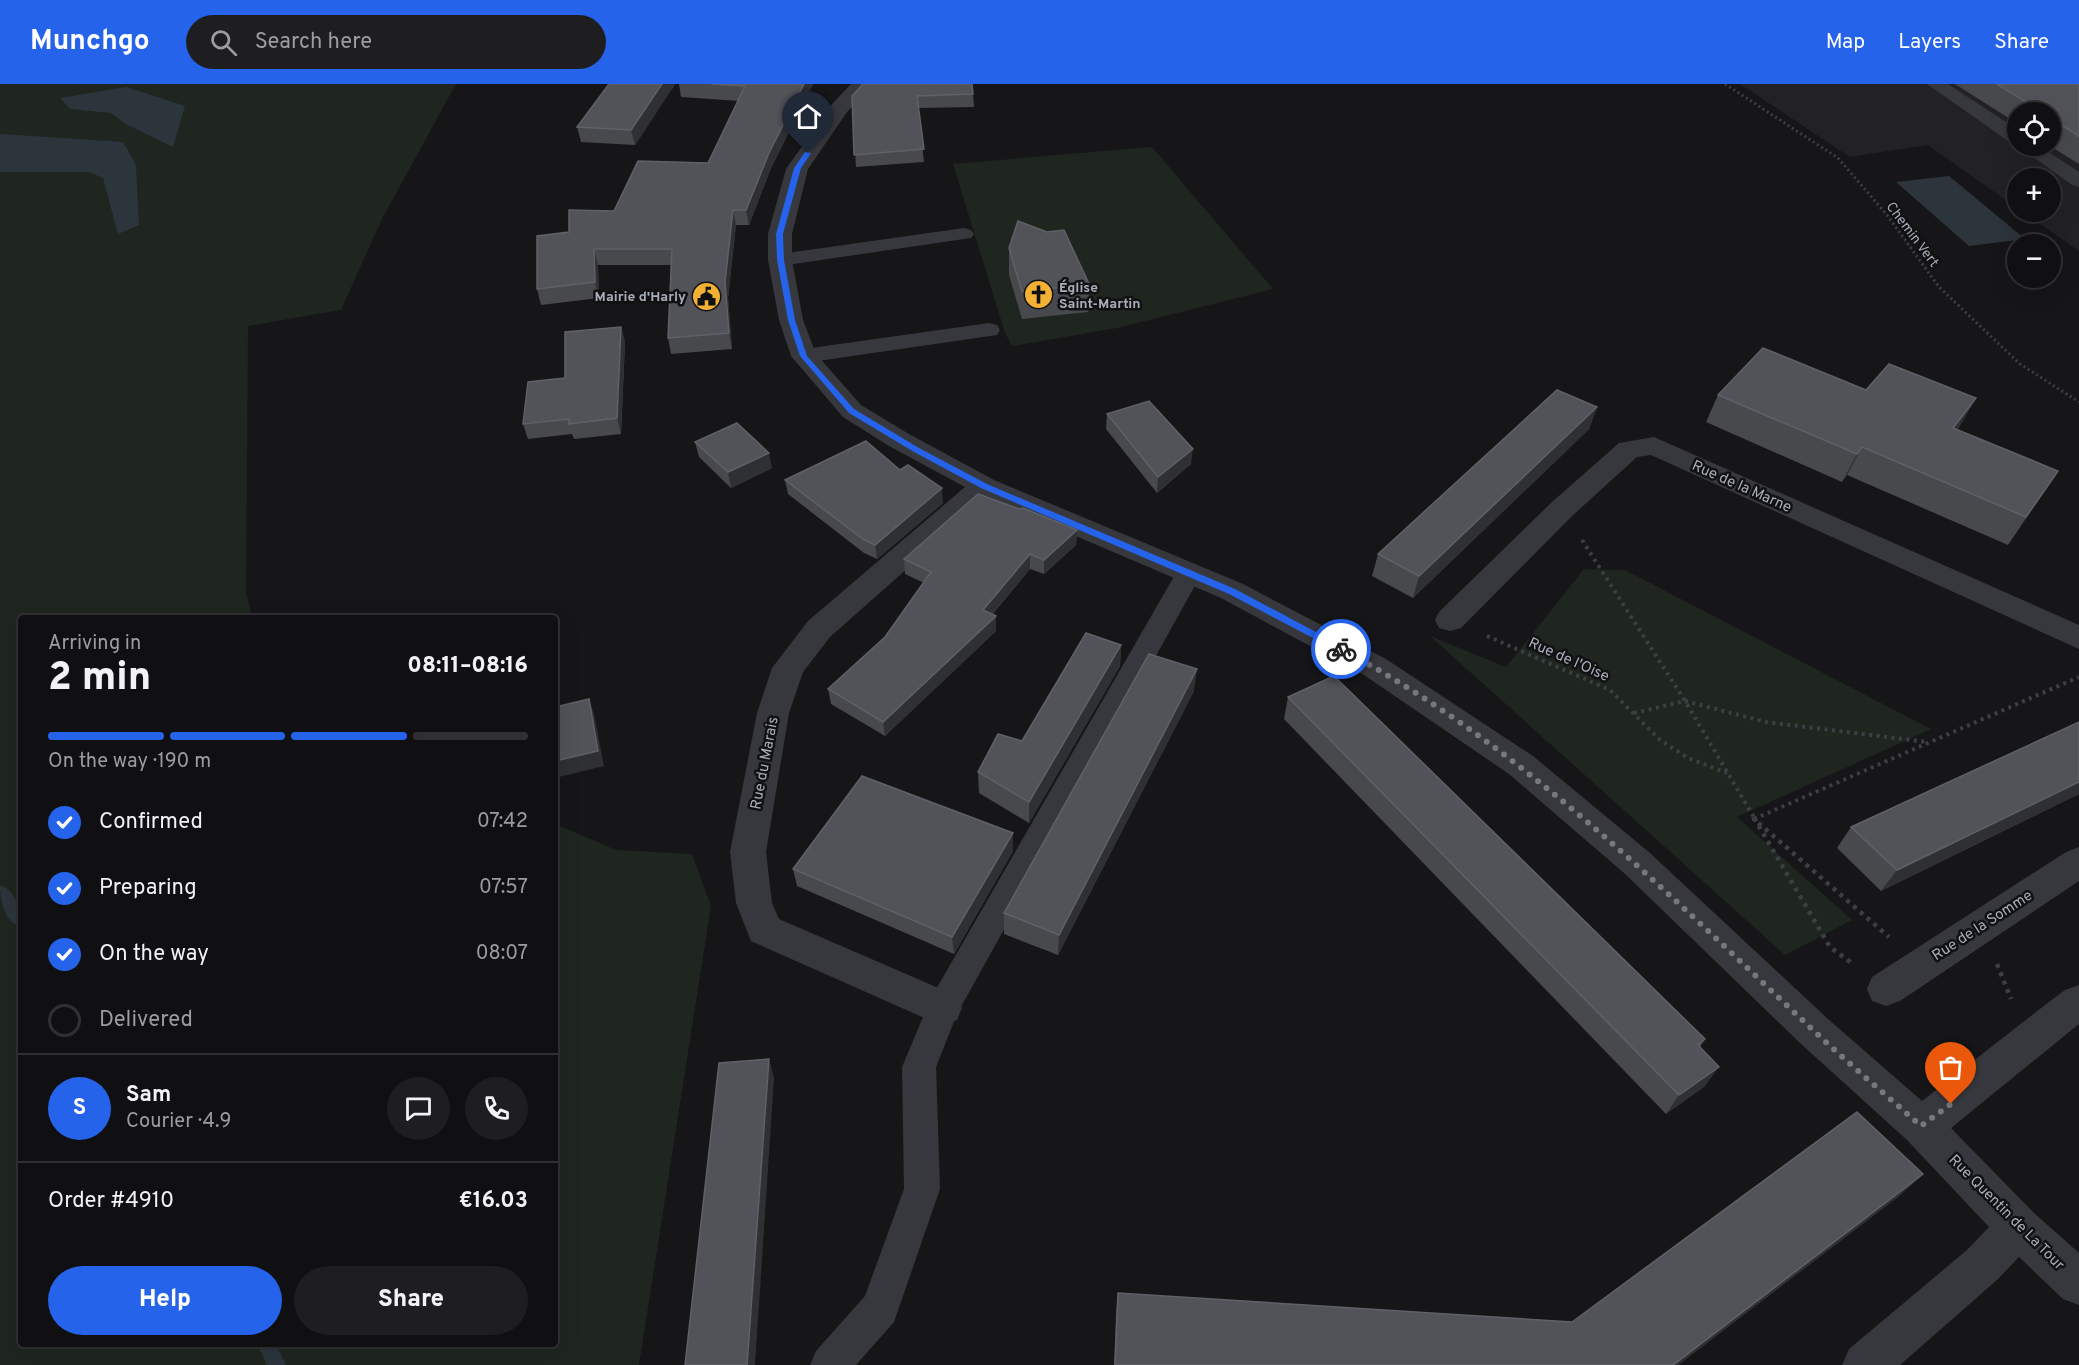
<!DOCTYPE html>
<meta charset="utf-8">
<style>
body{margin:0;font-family:Overpass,sans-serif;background:#1e1e20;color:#f1f3f6;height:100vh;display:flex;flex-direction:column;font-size:22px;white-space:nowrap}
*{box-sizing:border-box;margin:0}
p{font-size:20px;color:#9c9d9f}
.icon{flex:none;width:33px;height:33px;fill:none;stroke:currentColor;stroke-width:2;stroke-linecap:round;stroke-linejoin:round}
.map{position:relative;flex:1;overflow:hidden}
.side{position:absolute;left:18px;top:531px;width:540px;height:732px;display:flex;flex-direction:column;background:#101012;border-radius:6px;box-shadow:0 6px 24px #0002,0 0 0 2px #303032}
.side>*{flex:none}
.tools{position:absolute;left:2007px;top:18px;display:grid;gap:12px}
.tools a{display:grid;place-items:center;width:54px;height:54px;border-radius:50%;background:#101012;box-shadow:0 6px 24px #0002,0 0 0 2px #303032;font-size:30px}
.pin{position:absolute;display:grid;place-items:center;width:51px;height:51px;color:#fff;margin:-62px -26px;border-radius:50% 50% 50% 0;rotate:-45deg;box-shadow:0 0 6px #0007}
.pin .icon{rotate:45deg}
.courier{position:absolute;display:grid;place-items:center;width:60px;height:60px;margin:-30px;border:4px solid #2563eb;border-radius:50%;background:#fff;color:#222;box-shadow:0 2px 8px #0007}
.overview em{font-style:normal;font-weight:800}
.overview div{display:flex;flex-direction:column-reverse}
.overview{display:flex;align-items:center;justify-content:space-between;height:102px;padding:0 30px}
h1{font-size:39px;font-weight:800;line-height:45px}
.bar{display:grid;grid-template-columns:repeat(4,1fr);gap:9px 6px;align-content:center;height:72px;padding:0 30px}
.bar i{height:8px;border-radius:4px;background:#303032}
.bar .on{background:#2563eb}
.bar p{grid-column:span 4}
.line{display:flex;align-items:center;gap:15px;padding:0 30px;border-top:2px solid #303032}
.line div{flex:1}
.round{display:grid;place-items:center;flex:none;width:63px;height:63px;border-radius:32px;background:#1e1e20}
ol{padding:0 30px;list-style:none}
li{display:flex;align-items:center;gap:18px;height:66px}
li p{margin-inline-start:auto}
li .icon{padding:6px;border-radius:50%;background:#2563eb;color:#fff;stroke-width:4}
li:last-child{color:#9c9d9f}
li i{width:33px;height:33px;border:3px solid #303032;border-radius:50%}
.action{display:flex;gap:12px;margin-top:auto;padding:12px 30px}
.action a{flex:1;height:69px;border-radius:36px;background:#2563eb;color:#fff;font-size:24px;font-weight:800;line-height:69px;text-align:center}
.action a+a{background:#1e1e20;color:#f1f3f6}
header{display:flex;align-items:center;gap:36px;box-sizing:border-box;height:84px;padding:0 30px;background:#2563eb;color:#fff}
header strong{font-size:28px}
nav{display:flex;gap:33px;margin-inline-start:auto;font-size:21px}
.search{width:420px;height:54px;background:#1e1e20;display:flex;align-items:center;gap:15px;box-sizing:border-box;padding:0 21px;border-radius:33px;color:#9c9d9f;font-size:22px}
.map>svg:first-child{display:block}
.built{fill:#222225;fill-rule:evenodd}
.green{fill:#1e261f}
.water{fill:#2c353c}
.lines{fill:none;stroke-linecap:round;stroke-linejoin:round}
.stream{fill:#2c353c;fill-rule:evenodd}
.path-far2{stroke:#3d3f44;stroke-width:3;stroke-dasharray:2 3;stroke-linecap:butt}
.path-far1{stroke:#3d3f44;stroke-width:4;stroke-dasharray:3 4.5;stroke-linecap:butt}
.path{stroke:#3d3f44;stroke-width:4.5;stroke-dasharray:4 5;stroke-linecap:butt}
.service{fill:#37383d;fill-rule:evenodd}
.minor{fill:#37383d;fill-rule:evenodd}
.wall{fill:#47494d}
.shaded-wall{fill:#2f3033}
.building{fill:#525359;stroke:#5f6168;stroke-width:1.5}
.route{fill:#2563eb}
.done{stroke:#757880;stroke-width:6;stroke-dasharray:0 10.8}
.labels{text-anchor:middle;stroke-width:5;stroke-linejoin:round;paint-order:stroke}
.far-street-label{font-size:14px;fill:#a8adb8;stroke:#111113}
.far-poi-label{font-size:14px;font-weight:bold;fill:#a8adb8;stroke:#111113;text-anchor:start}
.street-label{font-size:15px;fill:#a8adb8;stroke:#111113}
</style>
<header>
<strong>Munchgo</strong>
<div class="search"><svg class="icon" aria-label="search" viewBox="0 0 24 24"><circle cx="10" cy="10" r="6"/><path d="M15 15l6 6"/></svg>Search here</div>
<nav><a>Map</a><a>Layers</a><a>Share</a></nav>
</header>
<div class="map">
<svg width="2079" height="1281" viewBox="0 0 2079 1281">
<rect width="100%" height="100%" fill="#161618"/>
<path class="built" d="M1740 0H2079V167L2023 128H2050V94H2018L2017 124 1928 61 1850 73ZM2018 28H2050V62H2018Z"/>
<g class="green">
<polygon points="0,0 456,0 383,133 341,226 248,242 246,508 252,534 21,534 21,1260 555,1260 555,740 616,766 692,770 711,822 639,1281 0,1281"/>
<polygon points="1152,63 1273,205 1117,244 1012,262 1005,249 953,80"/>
<polygon points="1584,485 1625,486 1931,645 1737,733 1852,836 1785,871 1430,552 1506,583"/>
</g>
<g class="water">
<polygon points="126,3 185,22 173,63 126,40 111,29 70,25 60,14"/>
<polygon points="2,50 123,58 136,81 139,141 118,150 103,94 89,88 0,88 0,51"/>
<polygon points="1949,92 2025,155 1969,162 1896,98"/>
</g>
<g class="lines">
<g class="stream">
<path d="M0 801C17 807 21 828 21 843 4 838 0 816 0 801Z"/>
<polygon points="257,1260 276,1260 286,1281 267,1281"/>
</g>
<polyline class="path-far2" points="1725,0 1838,74 1887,131 1939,203 2020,280 2079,318"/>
<g class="path-far1">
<polyline points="1582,456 1685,617 1755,735"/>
<polyline points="1487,552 1610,606 1660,656 1688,674 1727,689"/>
<polyline points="1634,629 1685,617 1766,638 1927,658"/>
<polyline points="1754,735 2079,593"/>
</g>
<g class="path">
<polyline points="1754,734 1830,863 1853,880"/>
<polyline points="1757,734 1754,735 1889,853"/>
<polyline points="1997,880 2011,915"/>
</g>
<g class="service">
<polygon points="1927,0 1948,0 2018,46 2018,60 2011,59"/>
<polygon points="2018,62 2039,62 2079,88 2079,103 2072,101"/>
<polygon points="964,144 971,146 974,150 971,154 780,182 773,180 770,176 773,172 780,170"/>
<polygon points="989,239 997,241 1000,246 997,251 804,279 796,277 793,272 796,267 804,265"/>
<polygon points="1189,480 1198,483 1202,489 957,930 936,983 940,1105 894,1238 856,1281 810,1281 816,1267 865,1212 904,1105 902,983 931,914 1176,489 1180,483"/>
</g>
<g class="minor">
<polygon points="851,0 873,0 847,28 808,85 792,150 792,176 803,236 816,270 861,321 909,350 994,396 1243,500 1386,575 1533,672 1650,769 1828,935 1922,1017 2045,921 2065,906 2079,901 2079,940 1951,1044 2033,1128 2079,1169 2079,1221 2063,1215 2019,1173 1997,1196 1900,1281 1842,1281 1849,1265 1967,1166 1989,1143 1907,1056 1800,959 1624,789 1509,690 1364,591 1221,514 987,414 830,553 803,588 789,629 766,768 772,819 779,835 957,912 962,924 957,936 943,941 929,936 751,857 736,819 730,768 757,629 772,584 808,537 965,403 889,362 843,333 791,272 779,236 768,176 768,150 786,85 832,20"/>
<polygon points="1654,353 2079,541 2079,565 1651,371 1637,373 1572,432 1461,544 1450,547 1439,544 1435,536 1439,528 1552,418 1619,359"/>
<polygon points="2079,763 2079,797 1900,917 1886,922 1872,917 1867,905 1872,893 2066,768"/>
</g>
</g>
<g class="wall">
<polygon points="609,0 675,0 635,61 581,58 577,43"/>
<polygon points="679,0 813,0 771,84 749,141 736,141 728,214 732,265 671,270 668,254 671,181 598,181 599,214 541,221 537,205 569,148 614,127 708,79 739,17 681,13"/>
<polygon points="1955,0 2079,0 2079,80 2050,62 2050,28 2018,28 2018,40"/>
<polygon points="973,10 974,23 918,24 924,78 856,83 852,12"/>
<polygon points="1009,164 1089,200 1088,228 1022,235 1009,191"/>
<polygon points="621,243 625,258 621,350 574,355 572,350 528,355 523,340 565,294"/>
<polygon points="1718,311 1976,314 1957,346 2058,387 2008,461 1847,391 1842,398 1706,338"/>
<polygon points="1597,323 1589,345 1413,514 1372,492 1378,470"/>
<polygon points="1107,330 1191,380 1157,409 1106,345"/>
<polygon points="695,358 772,384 731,404 699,373"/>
<polygon points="900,386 943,419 877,475 864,469 788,410 785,396"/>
<polygon points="1077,446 1076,461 1044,490 1030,485 992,531 996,547 885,652 831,620 828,605 885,553 924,499 905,490 904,475"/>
<polygon points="1121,561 1120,582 1029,739 979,709 978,688 1022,657"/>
<polygon points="1194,607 1058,871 1004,850 1004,829"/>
<polygon points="1288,613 1705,955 1700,963 1705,1002 1666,1030 1284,635"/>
<polygon points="2079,638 2079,710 1881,807 1837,764 1851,743"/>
<polygon points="1013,767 954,870 797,802 793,785"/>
<polygon points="1923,1090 1899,1112 1678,1281 1114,1281 1116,1229 1118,1209 1572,1238"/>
</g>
<g class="shaded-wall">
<polygon points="662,0 675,0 635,61 631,46"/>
<polygon points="804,0 813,0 771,84 749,141 746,126 769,69"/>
<polygon points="733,126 736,141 728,214 732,265 729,249 725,198"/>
<polygon points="594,165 598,181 599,214 595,198"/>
<polygon points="621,243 625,258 621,350 617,334"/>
<polygon points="1976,314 1960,342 1937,372 1953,344"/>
<polygon points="1597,323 1589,345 1413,514 1419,492"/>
<polygon points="1862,363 1847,391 1842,398 1857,370"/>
<polygon points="1193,365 1191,380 1157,409 1158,393"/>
<polygon points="769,369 772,384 731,404 728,388"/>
<polygon points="942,404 943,419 877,475 875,461"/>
<polygon points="1077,446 1076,461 1044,490 1044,476"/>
<polygon points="1030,470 1030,485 983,541 983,526"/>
<polygon points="996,532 996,547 885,652 883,638"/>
<polygon points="1121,561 1120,582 1029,739 1029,718"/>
<polygon points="1197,585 1194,607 1058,871 1059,851"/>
<polygon points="589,615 594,630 604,682 555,694 555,677"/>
<polygon points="2079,698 2079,710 1881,807 1897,786"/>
<polygon points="1013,749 1013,767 954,870 952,853"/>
<polygon points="769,975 774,994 755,1281 747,1281"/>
<polygon points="1719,983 1705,1002 1666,1030 1679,1011"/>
<polygon points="1923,1090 1899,1112 1678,1281 1673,1281"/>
</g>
<g class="building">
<polygon points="609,0 662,0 631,46 577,43"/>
<polygon points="711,0 804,0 769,69 746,126 733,126 725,198 729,249 668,254 672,165 594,165 595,198 537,205 537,152 569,148 569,126 614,127 638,77 708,79 745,2"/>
<polygon points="863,0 972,0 973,10 917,12 924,65 854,71 852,12"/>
<polygon points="1997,0 2079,0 2079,52 2050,34 2050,28 2042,28"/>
<polygon points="1018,137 1047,148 1064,146 1089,200 1022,208 1009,164"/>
<polygon points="621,243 617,334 569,340 569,335 523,340 528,298 565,294 565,248"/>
<polygon points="1763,264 1866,306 1889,280 1976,314 1953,344 2058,387 2026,433 1862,363 1857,370 1718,311"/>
<polygon points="1557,306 1597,323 1419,492 1378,470"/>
<polygon points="1149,317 1193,365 1158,393 1107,330"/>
<polygon points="737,339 769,369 728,388 695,358"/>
<polygon points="866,357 900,386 908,381 942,404 875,461 863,455 785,396"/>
<polygon points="978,410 1019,425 1023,424 1077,446 1044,476 1030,470 983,526 996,532 883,638 828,605 885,553 931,488 904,475"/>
<polygon points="1086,549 1121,561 1029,718 978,688 998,650 1022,657"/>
<polygon points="1149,570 1197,585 1059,851 1004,829"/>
<polygon points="1334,592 1705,955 1698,961 1719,983 1679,1011 1288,613"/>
<polygon points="589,615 598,667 555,677 555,623"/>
<polygon points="2079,638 2079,698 1897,786 1851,743"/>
<polygon points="862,692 1013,749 952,853 793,785"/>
<polygon points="769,975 747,1281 685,1281 719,979"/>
<polygon points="1857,1028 1923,1090 1673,1281 1115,1281 1118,1209 1572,1238"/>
</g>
<polygon class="route" points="805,68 811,69 801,84 783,150 784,176 795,236 807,272 854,325 919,364 987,400 1235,505 1344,563 1344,567 1338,567 1229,510 981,404 914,368 849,329 800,272 788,236 777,176 776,150 794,84"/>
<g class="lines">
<path class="done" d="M1341 565C1521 661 1665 807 1813 946 1848 979 1885 1010 1921 1042L1951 1020"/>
</g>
<defs>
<symbol id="church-disc" viewBox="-11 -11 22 22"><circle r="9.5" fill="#f2b134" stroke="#111113"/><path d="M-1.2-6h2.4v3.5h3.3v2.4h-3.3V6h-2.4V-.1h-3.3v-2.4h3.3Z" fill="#111"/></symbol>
<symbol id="civic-disc" viewBox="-11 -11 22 22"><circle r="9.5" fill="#f2b134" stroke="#111113"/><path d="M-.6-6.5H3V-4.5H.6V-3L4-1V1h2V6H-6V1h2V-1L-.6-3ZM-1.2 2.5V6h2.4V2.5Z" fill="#111"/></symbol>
</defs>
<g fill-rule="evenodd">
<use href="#church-disc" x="1022" y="194" width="33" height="33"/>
<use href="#civic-disc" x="690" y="196" width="33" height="33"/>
</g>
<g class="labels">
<g class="far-street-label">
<text transform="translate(1913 150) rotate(53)" y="5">Chemin Vert</text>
</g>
<g class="far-poi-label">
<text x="1059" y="208">Église<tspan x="1059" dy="16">Saint-Martin</tspan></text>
<text x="686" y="217" text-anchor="end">Mairie d'Harly</text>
</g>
<g class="street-label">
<text transform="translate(1742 402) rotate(24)" y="5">Rue de la Marne</text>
<text transform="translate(1569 575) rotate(24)" y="5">Rue de l'Oise</text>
<text transform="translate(764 679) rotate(-79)" y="5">Rue du Marais</text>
<text transform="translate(1982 841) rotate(-33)" y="5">Rue de la Somme</text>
<text transform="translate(2007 1128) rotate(45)" y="5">Rue Quentin de La Tour</text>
</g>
</g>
</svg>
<div class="tools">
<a><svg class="icon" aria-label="locate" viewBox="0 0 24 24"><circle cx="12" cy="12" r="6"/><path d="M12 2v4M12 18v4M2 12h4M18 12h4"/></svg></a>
<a>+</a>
<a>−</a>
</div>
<div class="pin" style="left:1951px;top:1020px;background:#ea580c"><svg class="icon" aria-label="bag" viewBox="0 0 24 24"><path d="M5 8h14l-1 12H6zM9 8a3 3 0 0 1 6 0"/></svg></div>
<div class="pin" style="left:808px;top:69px;background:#1f2937"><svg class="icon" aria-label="home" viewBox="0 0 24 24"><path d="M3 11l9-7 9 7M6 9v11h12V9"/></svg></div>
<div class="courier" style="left:1341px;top:565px"><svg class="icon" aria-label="bike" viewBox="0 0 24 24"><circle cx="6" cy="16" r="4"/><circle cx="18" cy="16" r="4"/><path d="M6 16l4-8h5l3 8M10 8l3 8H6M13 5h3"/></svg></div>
<section class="side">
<div class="overview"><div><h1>2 min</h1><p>Arriving in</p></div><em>08:11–08:16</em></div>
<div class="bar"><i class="on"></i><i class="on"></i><i class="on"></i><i></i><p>On the way · 190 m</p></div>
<ol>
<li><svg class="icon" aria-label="check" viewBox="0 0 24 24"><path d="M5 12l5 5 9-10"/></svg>Confirmed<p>07:42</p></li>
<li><svg class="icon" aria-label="check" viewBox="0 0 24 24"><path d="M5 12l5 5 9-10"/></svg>Preparing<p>07:57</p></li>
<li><svg class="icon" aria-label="check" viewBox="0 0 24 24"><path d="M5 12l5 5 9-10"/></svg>On the way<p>08:07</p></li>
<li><i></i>Delivered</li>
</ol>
<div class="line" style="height:108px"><b class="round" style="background:#2563eb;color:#fff">S</b><div><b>Sam</b><p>Courier · 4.9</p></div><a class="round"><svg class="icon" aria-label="chat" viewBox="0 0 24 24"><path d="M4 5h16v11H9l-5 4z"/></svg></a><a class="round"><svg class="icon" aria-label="phone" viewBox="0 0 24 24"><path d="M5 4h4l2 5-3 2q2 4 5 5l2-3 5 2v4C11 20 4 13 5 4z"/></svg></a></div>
<div class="line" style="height:78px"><div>Order #4910</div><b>€16.03</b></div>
<div class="action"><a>Help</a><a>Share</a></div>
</section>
</div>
